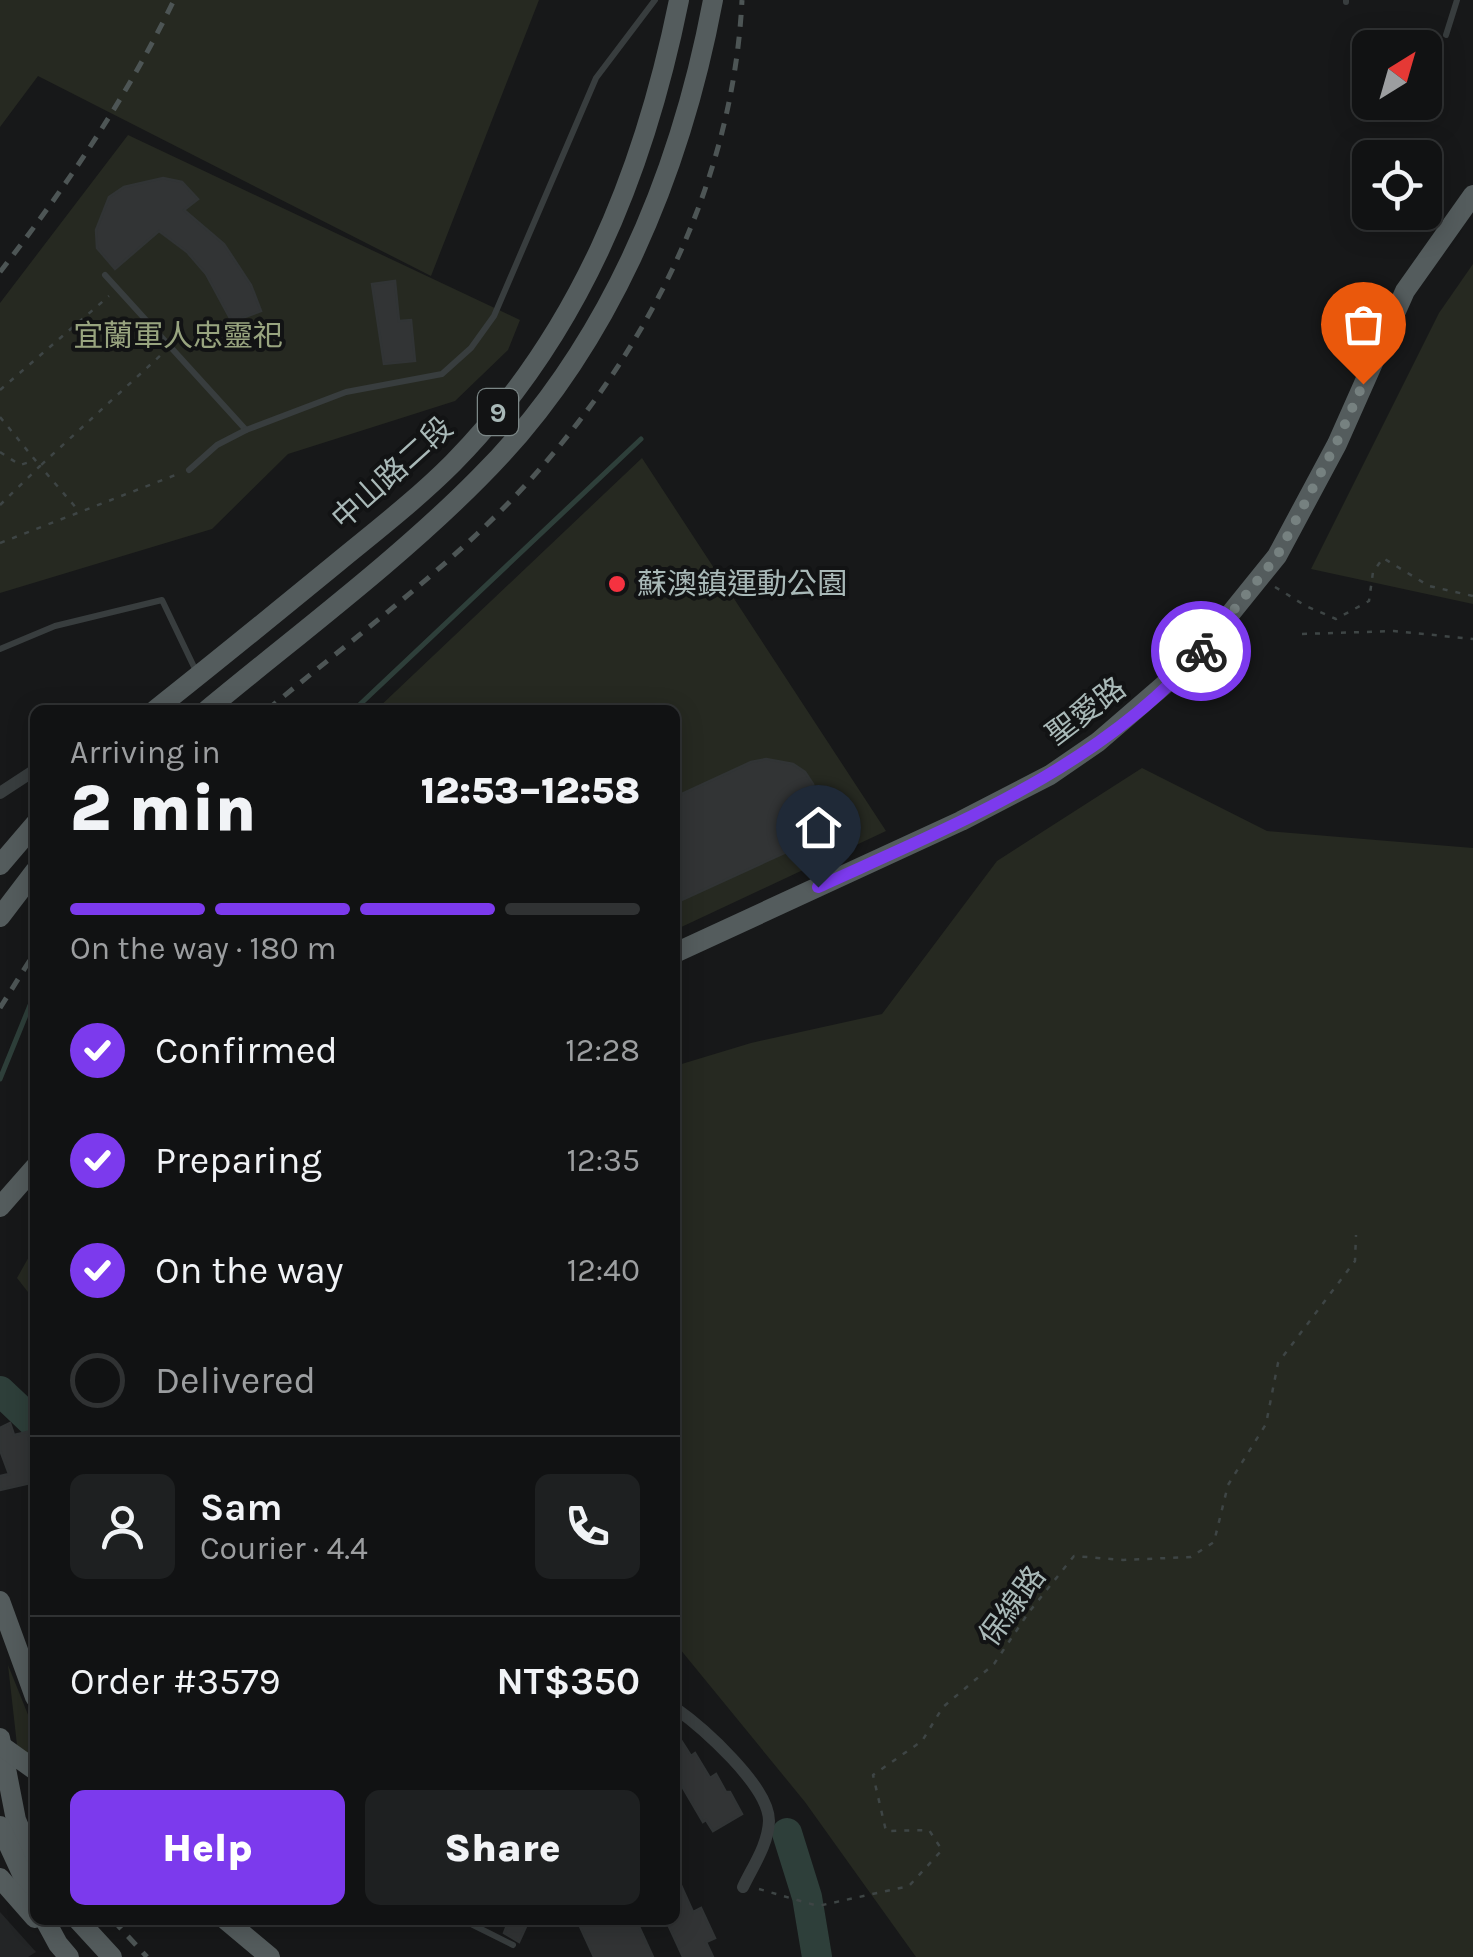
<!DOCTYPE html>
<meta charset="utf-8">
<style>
body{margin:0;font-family:Karla,"Noto Sans TC",sans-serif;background:#1e2021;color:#f1f3f6;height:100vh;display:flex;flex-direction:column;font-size:38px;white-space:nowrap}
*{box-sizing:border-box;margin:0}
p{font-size:32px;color:#9c9ea0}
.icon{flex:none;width:55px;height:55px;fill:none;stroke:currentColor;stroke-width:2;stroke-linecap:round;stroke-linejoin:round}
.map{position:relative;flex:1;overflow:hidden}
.sheet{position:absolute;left:30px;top:705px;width:650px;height:1220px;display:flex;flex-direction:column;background:#111213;border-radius:15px;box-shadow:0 5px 25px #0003,0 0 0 2px #303233}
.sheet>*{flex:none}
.needle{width:65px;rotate:37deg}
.buttons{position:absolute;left:1352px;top:30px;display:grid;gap:20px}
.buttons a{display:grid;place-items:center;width:90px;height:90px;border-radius:15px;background:#111213;box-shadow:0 5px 25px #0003,0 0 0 2px #303233;font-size:50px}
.pin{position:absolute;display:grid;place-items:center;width:85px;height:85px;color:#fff;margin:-102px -42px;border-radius:50% 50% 50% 0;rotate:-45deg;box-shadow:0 0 10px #0007}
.pin .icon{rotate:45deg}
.courier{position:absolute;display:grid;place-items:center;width:100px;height:100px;margin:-50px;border:8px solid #7c3aed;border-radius:50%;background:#fff;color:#222;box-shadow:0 2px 12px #0007}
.headline em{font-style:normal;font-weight:800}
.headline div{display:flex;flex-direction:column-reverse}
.headline{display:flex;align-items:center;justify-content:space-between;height:170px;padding:0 40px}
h1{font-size:65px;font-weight:800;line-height:75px}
.bar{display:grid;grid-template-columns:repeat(4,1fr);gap:15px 10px;align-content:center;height:120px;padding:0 40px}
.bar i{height:12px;border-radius:8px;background:#303233}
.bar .selected{background:#7c3aed}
.bar p{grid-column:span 4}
.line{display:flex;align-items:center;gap:25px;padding:0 40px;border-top:2px solid #303233}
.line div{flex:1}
.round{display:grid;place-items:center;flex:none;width:105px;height:105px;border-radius:15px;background:#1e2021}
ol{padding:0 40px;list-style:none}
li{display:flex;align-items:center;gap:30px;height:110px}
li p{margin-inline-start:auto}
li .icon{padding:10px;border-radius:50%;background:#7c3aed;color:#fff;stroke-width:4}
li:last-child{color:#9c9ea0}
li i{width:55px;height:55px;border:5px solid #303233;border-radius:50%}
.button{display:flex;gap:20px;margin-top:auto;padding:20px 40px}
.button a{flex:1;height:115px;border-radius:15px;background:#7c3aed;color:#fff;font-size:40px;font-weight:800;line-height:115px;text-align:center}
.button a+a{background:#1e2021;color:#f1f3f6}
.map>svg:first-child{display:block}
.built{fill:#232526}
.green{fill:#262921}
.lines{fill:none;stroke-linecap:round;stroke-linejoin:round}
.stream{stroke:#2e3f3a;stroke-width:5}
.river{stroke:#2e3f3a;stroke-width:30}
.building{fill:#323435;stroke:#313435;stroke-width:2.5}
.path{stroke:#3e4545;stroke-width:2.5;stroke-dasharray:5 8;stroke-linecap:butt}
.service{stroke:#383d3e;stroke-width:6}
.minor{stroke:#383d3e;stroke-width:12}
.primary{stroke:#545c5d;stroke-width:20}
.rail{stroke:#4d5555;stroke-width:5;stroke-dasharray:12 10;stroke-linecap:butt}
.done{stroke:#768180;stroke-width:10;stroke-dasharray:0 18}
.route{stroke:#7c3aed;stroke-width:12}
.poi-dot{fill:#f53240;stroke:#121314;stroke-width:4}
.labels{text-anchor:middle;stroke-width:8;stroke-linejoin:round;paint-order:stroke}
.shield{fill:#121314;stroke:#7c8787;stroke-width:2.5}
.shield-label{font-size:28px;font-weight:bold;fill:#a9b9b8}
.park-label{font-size:30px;fill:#98a47f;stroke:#121314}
.street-label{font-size:30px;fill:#a9b9b8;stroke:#121314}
.poi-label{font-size:30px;fill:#a9b9b8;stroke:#121314;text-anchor:start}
</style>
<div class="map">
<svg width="1473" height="1957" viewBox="0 0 1473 1957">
<rect width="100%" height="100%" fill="#171819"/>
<polygon class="built" points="0,1912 36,1952 28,1957 0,1957"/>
<g class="green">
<polygon points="0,0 539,0 431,276 38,76 0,127"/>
<polygon points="128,135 520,320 508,350 455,401 288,454 212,529 0,593 0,303"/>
<polygon points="1473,264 1473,604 1311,569 1439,313"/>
<polygon points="642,458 886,831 675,930 675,710 376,710"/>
<polygon points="1142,768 1267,831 1473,848 1473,1957 916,1957 805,1802 675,1643 675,1066 751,1043 882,1014 997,861"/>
<polygon points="35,1246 35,1301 17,1278"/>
<polygon points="8,1665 35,1732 35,1759 17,1745"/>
</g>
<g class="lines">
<g class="stream">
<polyline points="354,710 641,439"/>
<polyline points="0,1079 35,993"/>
</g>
<g class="river">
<polyline points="0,1391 35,1424"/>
<polyline points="787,1833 807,1897 817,1957"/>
</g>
</g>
<g class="building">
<polygon points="163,178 182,182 198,199 184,210 224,244 251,285 261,311 232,322 206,274 187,252 159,231 115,269 97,248 96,230 109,197 124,187"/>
<polygon points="395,281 399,321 411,320 415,361 384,364 372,284"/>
<polygon points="766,759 793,764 805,772 813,784 819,808 811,833 791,850 675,903 675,797 751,762"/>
<polygon points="10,1423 14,1435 27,1432 29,1440 35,1440 35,1482 0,1490 0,1476 9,1474 0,1450 0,1428"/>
<polygon points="675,1731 691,1756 695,1753 710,1778 716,1774 726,1792 730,1792 742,1814 713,1831 706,1820 703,1822 682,1786 675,1790"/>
<polygon points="675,1872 693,1912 701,1908 715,1938 706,1942 713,1957 683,1957 666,1920 675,1920"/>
<polygon points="509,1920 529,1920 519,1942 504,1933"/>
<polygon points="577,1920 636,1920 653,1957 594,1957"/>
</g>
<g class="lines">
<g class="path">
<polyline points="0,390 109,296"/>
<polyline points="0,417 40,466 162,354"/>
<polyline points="0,452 20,465 33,461"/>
<polyline points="0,505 40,466 78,510"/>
<polyline points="0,543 178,474"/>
<polyline points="1275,587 1306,606 1336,619 1369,601 1373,572 1383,558 1429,586 1473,596"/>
<polyline points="1302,634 1394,631 1473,639"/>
<polyline points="759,1889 818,1906 909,1886 942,1850 929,1830 886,1831 873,1775 922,1741 943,1707 994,1664 1029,1612 1074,1556 1123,1560 1191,1557 1214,1542 1228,1485 1266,1424 1278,1363 1355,1261 1356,1235"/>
</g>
<g class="service">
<polyline points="1346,2 1346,0"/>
<polyline points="1446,35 1457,0"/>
<polyline points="105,275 246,430"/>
<polyline points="189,470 217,445 246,430 346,392 442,374 471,348 494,316 596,78 655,0"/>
<polyline points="0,649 55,626 162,600 196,671"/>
<polyline points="463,1920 513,1945"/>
</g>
<g class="minor">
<polyline points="0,793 35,770"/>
<path d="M675 1708C702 1727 769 1786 769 1821 768 1845 753 1866 743 1887"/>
</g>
<g class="primary">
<path d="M155 710C217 661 277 612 338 562 377 530 417 499 453 463 579 335 644 173 679 0"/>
<path d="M207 710C296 636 398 560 479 478 607 351 680 176 713 0"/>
<polyline points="0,865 35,824"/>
<polyline points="0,917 35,871"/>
<polyline points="675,953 961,821 1050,775 1098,742 1193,660 1277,556 1337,444 1405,291 1473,195"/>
<polyline points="0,1207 35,1167"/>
<polyline points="0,1601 35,1697"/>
<polyline points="0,1738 16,1820 35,1864"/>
<polyline points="0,1745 35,1770"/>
<polyline points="0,1826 35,1902"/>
<polyline points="0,1878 35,1918"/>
<polyline points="45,1920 58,1944 69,1957"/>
<polyline points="78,1920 112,1957"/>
<polyline points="226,1920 270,1957"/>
</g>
<g class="rail">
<path d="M0 272C66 187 127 97 174 0"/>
<path d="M267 710C337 652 411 596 477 534 625 395 732 205 742 0"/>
<polyline points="0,1008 35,952"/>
<polyline points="113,1920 147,1957"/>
</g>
</g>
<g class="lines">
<polyline class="done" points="1201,651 1277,556 1336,444 1363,384"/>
<path class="route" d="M818 887C954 825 1101 767 1201 651"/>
</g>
<circle class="poi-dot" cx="617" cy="584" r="10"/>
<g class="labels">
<rect class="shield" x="478" y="389" width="40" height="46" rx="8"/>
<g class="shield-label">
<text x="498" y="422">9</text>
</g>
<g class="park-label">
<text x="178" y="346">宜蘭軍人忠靈祀</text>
</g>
<g class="street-label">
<text transform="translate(392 473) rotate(-42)" y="10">中山路二段</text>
<text transform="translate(1086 711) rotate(-37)" y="10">聖愛路</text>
<text transform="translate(1012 1606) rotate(-54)" y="10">保線路</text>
</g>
<g class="poi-label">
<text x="637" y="594">蘇澳鎮運動公園</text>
</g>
</g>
</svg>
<div class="buttons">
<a><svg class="needle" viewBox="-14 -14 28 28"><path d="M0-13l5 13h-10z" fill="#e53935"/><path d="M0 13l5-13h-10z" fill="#9c9ea0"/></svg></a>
<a><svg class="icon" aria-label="locate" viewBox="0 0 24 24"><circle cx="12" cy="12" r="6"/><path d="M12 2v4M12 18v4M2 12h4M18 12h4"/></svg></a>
</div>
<div class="pin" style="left:1363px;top:384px;background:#ea580c"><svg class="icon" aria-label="bag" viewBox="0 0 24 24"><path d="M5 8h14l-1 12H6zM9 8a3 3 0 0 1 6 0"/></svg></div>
<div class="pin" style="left:818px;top:887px;background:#1f2937"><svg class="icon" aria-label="home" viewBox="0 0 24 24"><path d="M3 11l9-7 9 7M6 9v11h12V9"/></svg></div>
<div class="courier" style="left:1201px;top:651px"><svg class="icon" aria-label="bike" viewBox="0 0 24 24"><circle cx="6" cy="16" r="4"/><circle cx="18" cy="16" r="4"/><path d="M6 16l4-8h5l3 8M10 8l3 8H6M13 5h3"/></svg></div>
<section class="sheet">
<div class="headline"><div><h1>2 min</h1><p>Arriving in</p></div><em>12:53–12:58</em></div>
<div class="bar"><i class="selected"></i><i class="selected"></i><i class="selected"></i><i></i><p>On the way · 180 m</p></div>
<ol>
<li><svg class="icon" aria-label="check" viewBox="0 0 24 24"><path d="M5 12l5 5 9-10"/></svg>Confirmed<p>12:28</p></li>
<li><svg class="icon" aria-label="check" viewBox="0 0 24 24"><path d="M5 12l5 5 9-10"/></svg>Preparing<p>12:35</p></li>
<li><svg class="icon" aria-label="check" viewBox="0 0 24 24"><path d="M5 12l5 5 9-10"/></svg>On the way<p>12:40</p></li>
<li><i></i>Delivered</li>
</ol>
<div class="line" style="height:180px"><a class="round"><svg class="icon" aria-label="person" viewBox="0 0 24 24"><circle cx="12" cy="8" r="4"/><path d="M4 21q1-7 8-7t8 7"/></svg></a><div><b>Sam</b><p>Courier · 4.4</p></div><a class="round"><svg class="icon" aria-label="phone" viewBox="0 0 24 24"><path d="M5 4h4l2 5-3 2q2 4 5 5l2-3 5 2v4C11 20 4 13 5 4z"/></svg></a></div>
<div class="line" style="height:130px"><div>Order #3579</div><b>NT$350</b></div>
<div class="button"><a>Help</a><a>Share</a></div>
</section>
</div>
